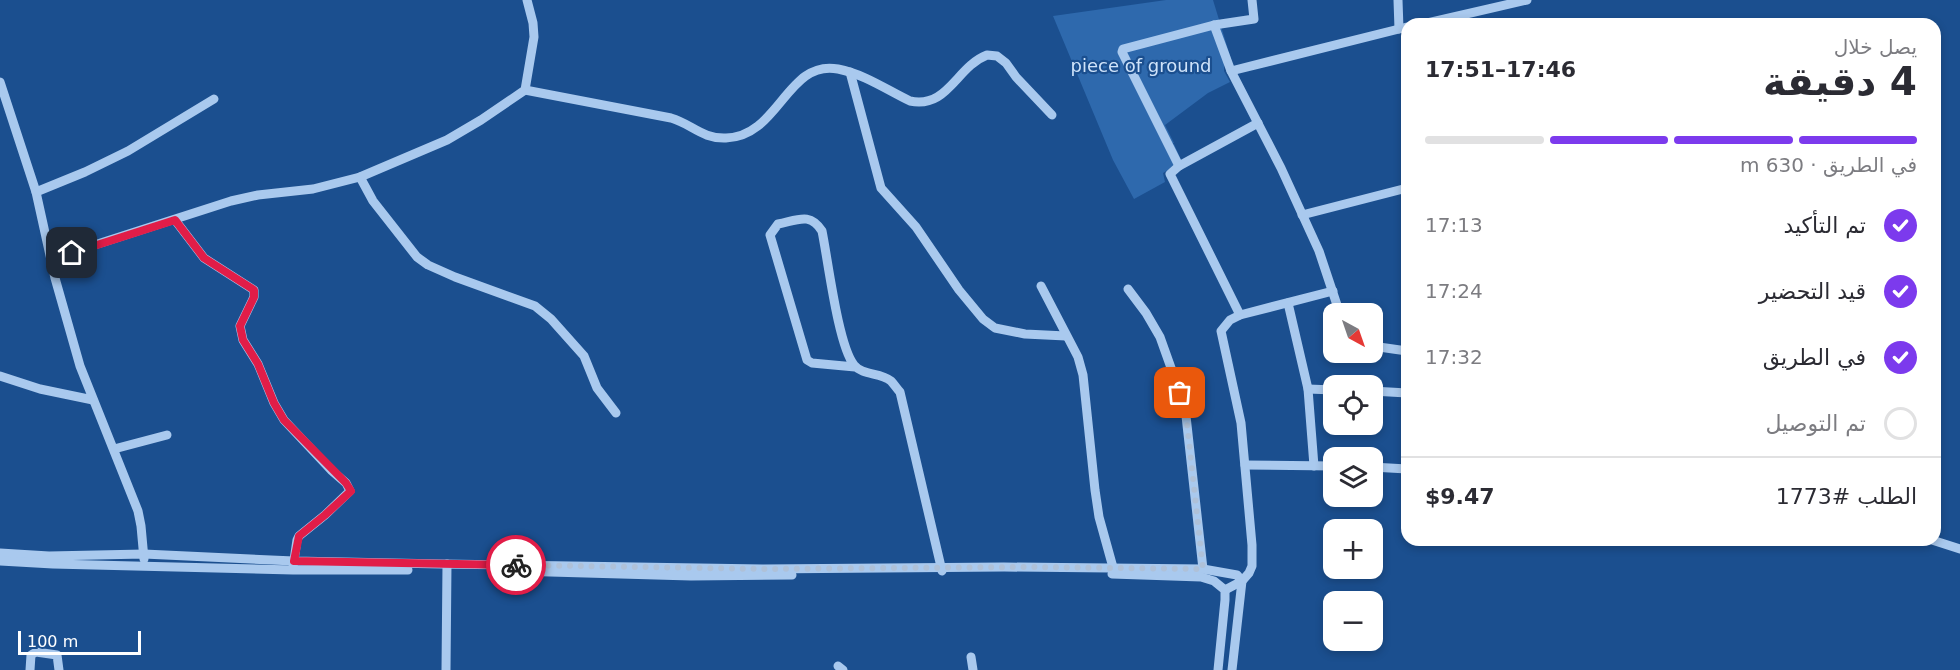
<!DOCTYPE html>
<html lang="ar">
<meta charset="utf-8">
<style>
body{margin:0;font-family:"DejaVu Sans",Cairo,sans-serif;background:#f2f2f3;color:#2b2b33;direction:rtl;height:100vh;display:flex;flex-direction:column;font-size:22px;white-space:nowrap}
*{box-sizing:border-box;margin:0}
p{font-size:20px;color:#7c7c81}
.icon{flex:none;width:33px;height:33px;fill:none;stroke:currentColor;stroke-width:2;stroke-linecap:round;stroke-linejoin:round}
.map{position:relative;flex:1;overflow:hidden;direction:ltr}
.details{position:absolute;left:1401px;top:18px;width:540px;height:528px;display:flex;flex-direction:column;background:#fff;border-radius:18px;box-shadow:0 3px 9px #0003;direction:rtl}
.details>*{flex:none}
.needle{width:39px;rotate:140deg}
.tools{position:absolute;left:1323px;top:303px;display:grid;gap:12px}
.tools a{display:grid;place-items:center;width:60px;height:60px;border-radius:12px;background:#fff;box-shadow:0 3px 9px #0003;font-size:30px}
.scale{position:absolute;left:18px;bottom:15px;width:123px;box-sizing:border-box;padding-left:6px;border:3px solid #fff;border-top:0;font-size:16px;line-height:21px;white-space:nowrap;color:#fff;-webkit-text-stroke:4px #1b4f8f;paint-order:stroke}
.pin{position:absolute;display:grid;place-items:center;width:51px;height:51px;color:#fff;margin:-26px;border-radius:12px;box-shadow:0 3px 9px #0006}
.courier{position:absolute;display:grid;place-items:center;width:60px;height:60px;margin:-30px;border:4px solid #e11d48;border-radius:50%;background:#fff;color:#222;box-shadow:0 2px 8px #0007}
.headline em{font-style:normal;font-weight:700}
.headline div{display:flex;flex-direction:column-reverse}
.headline{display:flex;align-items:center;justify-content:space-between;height:102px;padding:0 24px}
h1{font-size:39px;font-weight:700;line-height:45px}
.bar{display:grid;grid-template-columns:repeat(4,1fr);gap:9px 6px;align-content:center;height:72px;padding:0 24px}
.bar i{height:8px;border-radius:4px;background:#e1e1e2}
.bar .active{background:#7c3aed}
.bar p{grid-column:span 4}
.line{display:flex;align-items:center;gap:15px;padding:0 24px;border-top:2px solid #e1e1e2}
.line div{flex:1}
ol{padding:0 24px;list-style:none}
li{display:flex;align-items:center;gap:18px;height:66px}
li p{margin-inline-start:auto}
li .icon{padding:6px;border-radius:50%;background:#7c3aed;color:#fff;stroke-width:4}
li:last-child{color:#7c7c81}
li i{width:33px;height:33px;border:3px solid #e1e1e2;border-radius:50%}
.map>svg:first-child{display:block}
.green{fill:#2e69ad}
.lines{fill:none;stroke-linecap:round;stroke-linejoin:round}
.minor{stroke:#a9c9ee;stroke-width:9}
.done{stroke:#afc1d8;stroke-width:6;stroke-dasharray:0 10.8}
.route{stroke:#e11d48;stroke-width:8}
.labels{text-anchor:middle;stroke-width:4.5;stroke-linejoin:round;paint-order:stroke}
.park-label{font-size:18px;fill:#cfe3fa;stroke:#1b4f8f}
</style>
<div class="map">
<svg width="1960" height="670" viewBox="0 0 1960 670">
<rect width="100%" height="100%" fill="#1b4f8f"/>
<polygon class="green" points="1166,0 1213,0 1231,59 1224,63 1224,71 1230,82 1208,93 1165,125 1174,143 1165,148 1174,144 1182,162 1163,173 1165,182 1134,199 1113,160 1053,16"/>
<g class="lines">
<g class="minor">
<polyline points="1398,0 1399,29"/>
<polyline points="1423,24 1527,0"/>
<polyline points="1214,25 1231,71 1281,168 1319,251 1340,314"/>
<polyline points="1231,71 1407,27"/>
<polyline points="850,72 881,188 916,227 959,290 983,319 995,328 1025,334 1066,336"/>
<polyline points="0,82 36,192 55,278 80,366 138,511 141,526 144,559"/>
<path d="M525 90 671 118C692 124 702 139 726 138 779 137 787 59 838 69 864 74 887 90 910 101 948 109 956 67 987 55L997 56 1006 63 1016 77 1052 115"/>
<polyline points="1179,166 1122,52 1123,49 1214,25 1254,19 1252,0"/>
<polyline points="360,177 373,201 417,257 428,265 455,277 535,306 551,319 584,356 597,388 616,413"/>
<polyline points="36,192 85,172 128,151 214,99"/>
<polyline points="1302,215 1407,188"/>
<polyline points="175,220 204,258 254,290 254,297 240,326 243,340 258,364 274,403 284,420 331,470 346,483 350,491 325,515 299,536 297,540 293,567"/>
<polyline points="51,259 231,201 258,195 313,189 360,177 447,140 481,120 525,90 534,37 533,23 527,0"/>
<polyline points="1041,286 1078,357 1083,375 1095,490 1099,517 1114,571"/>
<polyline points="1128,289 1146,313 1160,337 1185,407 1203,569"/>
<polyline points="1288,303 1308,389 1314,466"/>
<polyline points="1240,315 1170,174 1179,166 1258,123"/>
<polyline points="1372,346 1407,351"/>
<path d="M855 367 812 363 807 360 770 235 778 224C798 220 810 212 822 231 828 260 838 345 854 365 863 376 880 372 891 381 894 384 897 389 900 392L942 571"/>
<polyline points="0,376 40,389 93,400"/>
<polyline points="1308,389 1334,390"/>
<polyline points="1372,391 1407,393"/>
<polyline points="114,449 167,435"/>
<polyline points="1245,465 1334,466"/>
<polyline points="1372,467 1407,469"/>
<polyline points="1932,540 1960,549"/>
<polyline points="0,553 49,556 144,554 294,561 442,564 763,569 1004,567 1203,569 1237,575 1242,581 1232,670"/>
<polyline points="0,561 53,564 293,570 408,570"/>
<polyline points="515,571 691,576 792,575"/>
<polyline points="1112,574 1201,577 1214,581 1225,590 1225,600 1218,670"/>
<polyline points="1225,590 1242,581 1249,573 1252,566 1252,545 1241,423 1221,331 1230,320 1240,315 1333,291"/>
<polyline points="971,657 973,670"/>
<polyline points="838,666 843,670"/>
<polyline points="30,670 31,655 36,652 57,655 59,670"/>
<polyline points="446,670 447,564"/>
</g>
</g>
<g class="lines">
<polyline class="done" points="516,565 763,569 1026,567 1203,569 1187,424 1185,407 1180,393"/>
<polyline class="route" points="72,253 175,220 204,258 254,290 254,297 240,326 243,340 258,364 274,403 284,420 346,483 351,491 325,515 299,536 294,561 516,565"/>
</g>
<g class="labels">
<g class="park-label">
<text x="1141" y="72">piece of ground</text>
</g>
</g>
</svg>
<div class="tools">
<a><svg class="needle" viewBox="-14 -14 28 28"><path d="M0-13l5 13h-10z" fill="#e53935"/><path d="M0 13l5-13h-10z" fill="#7c7c81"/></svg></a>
<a><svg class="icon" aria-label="locate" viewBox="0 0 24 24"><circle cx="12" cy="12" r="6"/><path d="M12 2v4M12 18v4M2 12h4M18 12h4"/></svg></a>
<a><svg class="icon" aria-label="layers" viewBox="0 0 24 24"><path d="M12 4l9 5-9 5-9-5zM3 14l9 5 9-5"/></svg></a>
<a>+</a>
<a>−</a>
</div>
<div class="scale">100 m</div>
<div class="pin" style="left:1180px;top:393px;background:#ea580c"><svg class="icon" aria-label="bag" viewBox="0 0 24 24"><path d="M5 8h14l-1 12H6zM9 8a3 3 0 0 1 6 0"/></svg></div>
<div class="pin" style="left:72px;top:253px;background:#1f2937"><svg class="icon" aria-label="home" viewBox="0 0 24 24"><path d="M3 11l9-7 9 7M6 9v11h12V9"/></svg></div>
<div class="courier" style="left:516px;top:565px"><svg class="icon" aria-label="bike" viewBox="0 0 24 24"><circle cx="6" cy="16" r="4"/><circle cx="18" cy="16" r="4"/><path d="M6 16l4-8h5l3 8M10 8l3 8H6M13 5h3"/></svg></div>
<section class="details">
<div class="headline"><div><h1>4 دقيقة</h1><p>يصل خلال</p></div><em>17:46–17:51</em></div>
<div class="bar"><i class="active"></i><i class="active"></i><i class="active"></i><i></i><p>في الطريق · 630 m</p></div>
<ol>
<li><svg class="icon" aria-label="check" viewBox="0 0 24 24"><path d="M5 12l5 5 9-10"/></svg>تم التأكيد<p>17:13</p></li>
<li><svg class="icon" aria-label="check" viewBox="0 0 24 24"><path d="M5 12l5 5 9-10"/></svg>قيد التحضير<p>17:24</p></li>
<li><svg class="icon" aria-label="check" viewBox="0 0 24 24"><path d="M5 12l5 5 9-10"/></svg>في الطريق<p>17:32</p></li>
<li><i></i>تم التوصيل</li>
</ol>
<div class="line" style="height:78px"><div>الطلب #1773</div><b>$9.47</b></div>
</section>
</div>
